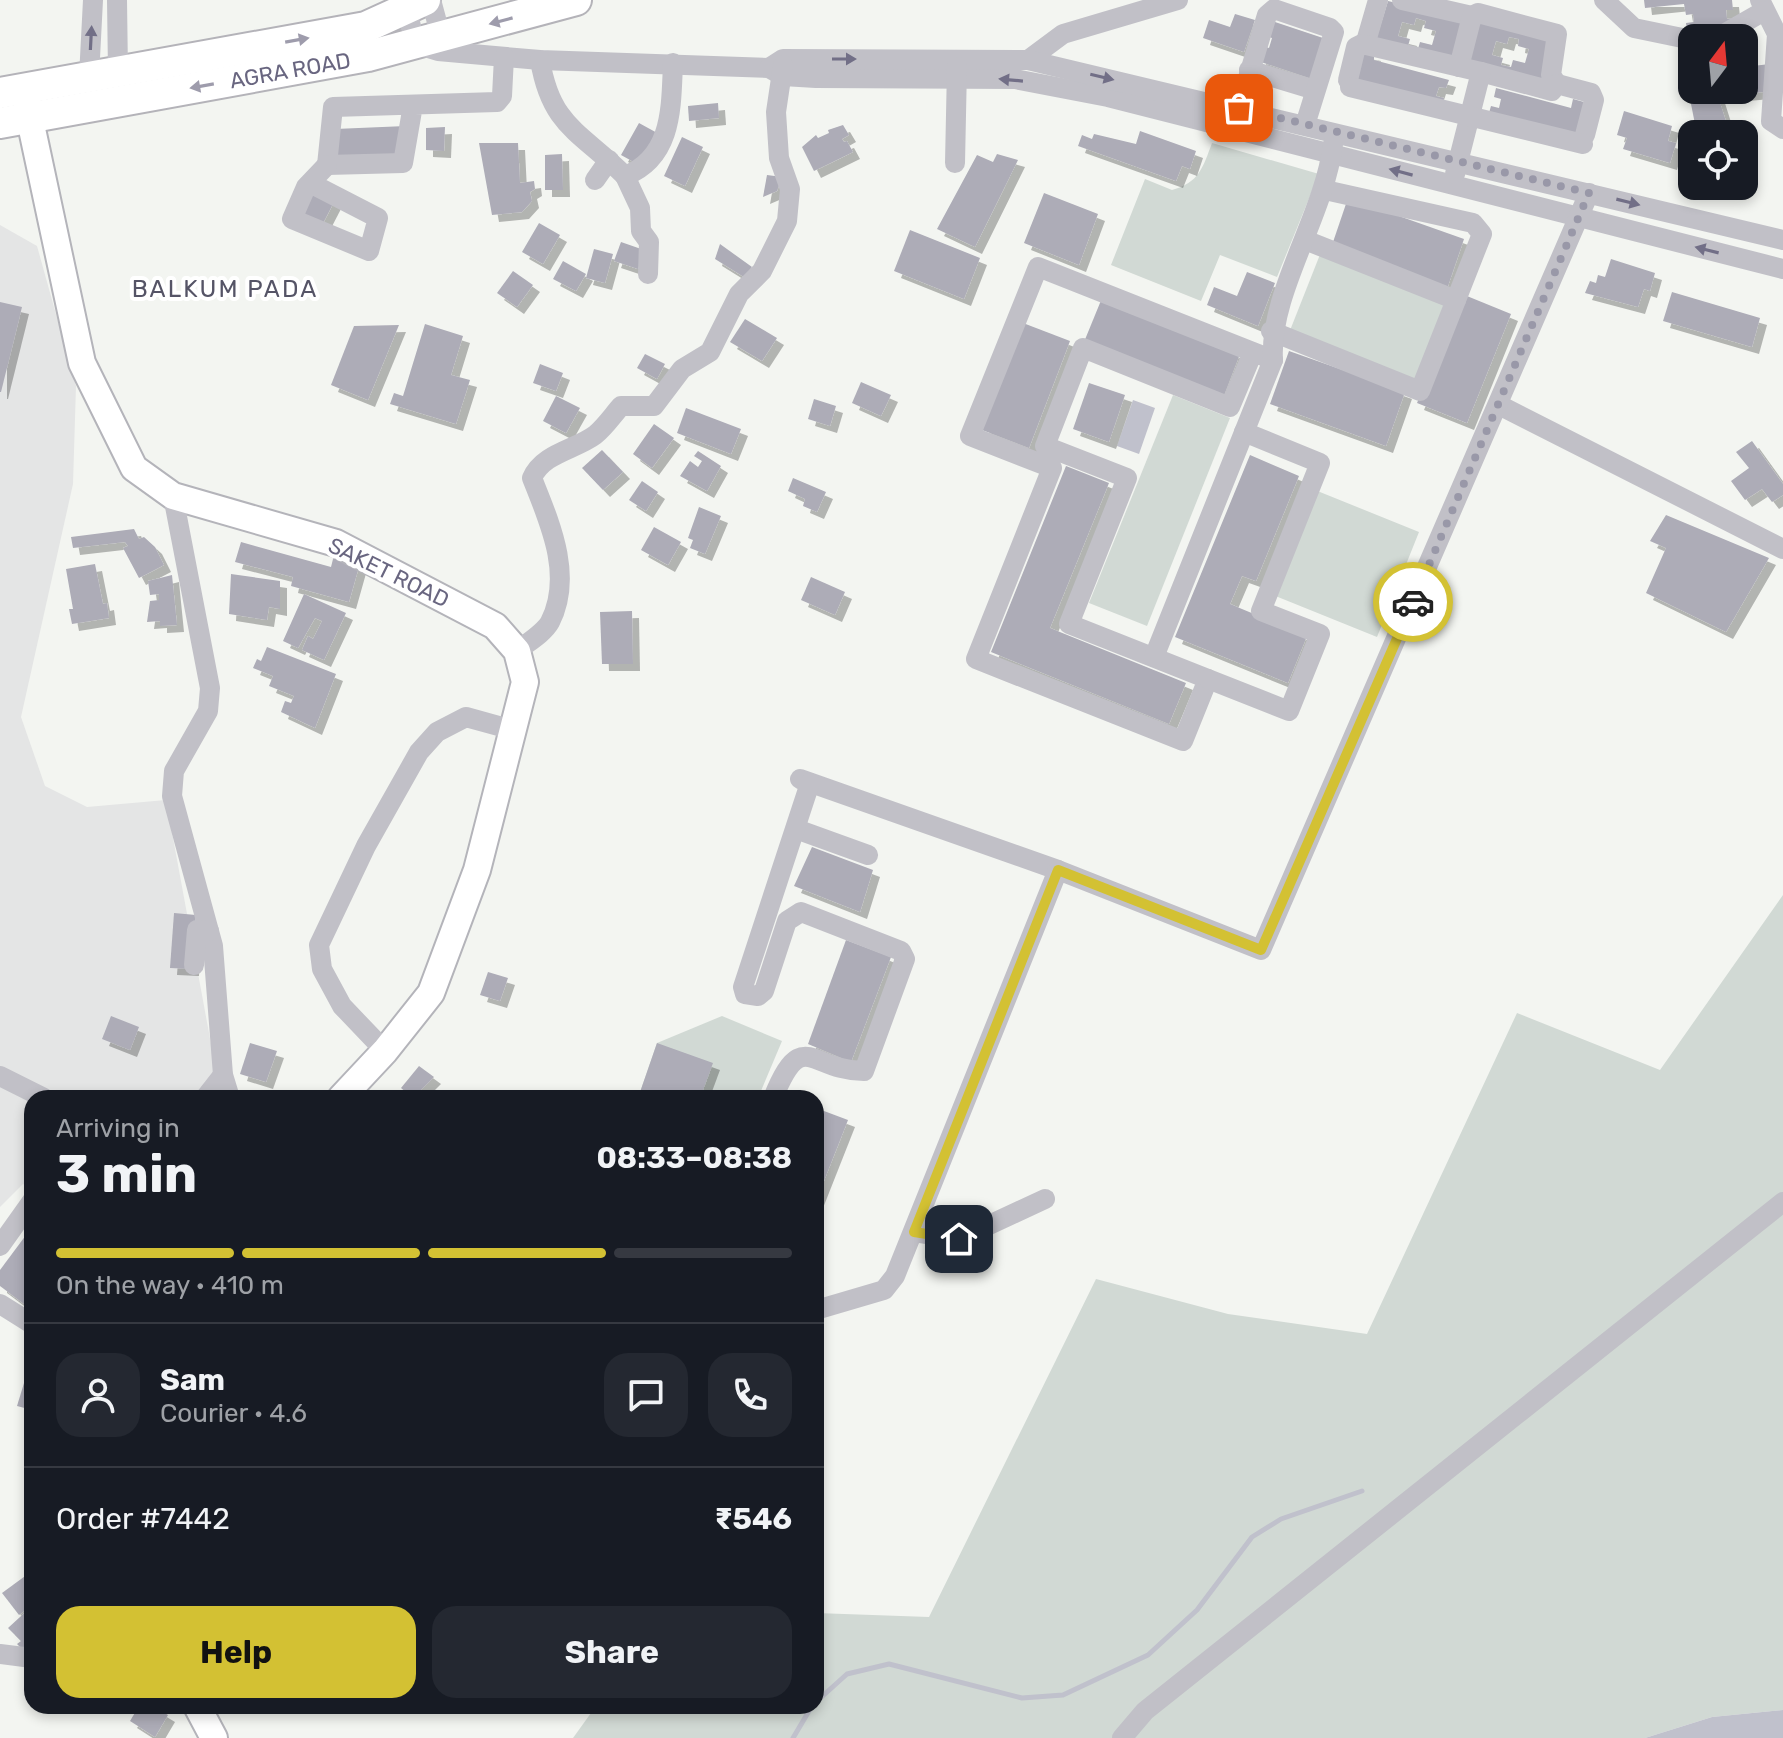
<!DOCTYPE html>
<meta charset="utf-8">
<style>
body{margin:0;font-family:Rubik,sans-serif;background:#242831;color:#f1f3f6;height:100vh;display:flex;flex-direction:column;font-size:30px;white-space:nowrap}
*{box-sizing:border-box;margin:0}
p{font-size:26px;color:#9ea1a6}
.icon{flex:none;width:44px;height:44px;fill:none;stroke:currentColor;stroke-width:2;stroke-linecap:round;stroke-linejoin:round}
.map{position:relative;flex:1;overflow:hidden}
.drawer{position:absolute;left:24px;top:1090px;width:800px;height:624px;display:flex;flex-direction:column;background:#171b24;border-radius:24px;box-shadow:0 4px 12px #0003}
.drawer>*{flex:none}
.needle{width:52px;rotate:16deg}
.fabs{position:absolute;left:1678px;top:24px;display:grid;gap:16px}
.fabs a{display:grid;place-items:center;width:80px;height:80px;border-radius:16px;background:#171b24;box-shadow:0 4px 12px #0003;font-size:40px}
.pin{position:absolute;display:grid;place-items:center;width:68px;height:68px;color:#fff;margin:-34px;border-radius:16px;box-shadow:0 4px 12px #0006}
.courier{position:absolute;display:grid;place-items:center;width:80px;height:80px;margin:-40px;border:6px solid #d3c133;border-radius:50%;background:#fff;color:#222;box-shadow:0 2px 10px #0007}
.overview em{font-style:normal;font-weight:700}
.overview div{display:flex;flex-direction:column-reverse}
.overview{display:flex;align-items:center;justify-content:space-between;height:136px;padding:0 32px}
h1{font-size:52px;font-weight:700;line-height:60px}
.bar{display:grid;grid-template-columns:repeat(4,1fr);gap:12px 8px;align-content:center;height:96px;padding:0 32px}
.bar i{height:10px;border-radius:6px;background:#363941}
.bar .active{background:#d3c133}
.bar p{grid-column:span 4}
.line{display:flex;align-items:center;gap:20px;padding:0 32px;border-top:2px solid #363941}
.line div{flex:1}
.round{display:grid;place-items:center;flex:none;width:84px;height:84px;border-radius:24px;background:#242831}
.button{display:flex;gap:16px;margin-top:auto;padding:16px 32px}
.button a{flex:1;height:92px;border-radius:24px;background:#d3c133;color:#111;font-size:32px;font-weight:700;line-height:92px;text-align:center}
.button a+a{background:#242831;color:#f1f3f6}
.map>svg:first-child{display:block}
.built{fill:#e4e5e5}
.green{fill:#d1d9d4}
.water{fill:#c0c1cc}
.lines{fill:none;stroke-linecap:round;stroke-linejoin:round}
.stream{stroke:#c0c1cc;stroke-width:5}
.building{fill:#adacb7;fill-rule:evenodd;filter:url(#shadow)}
.major-casing{stroke:#b4b4ba;stroke-width:30}
.highway-casing{stroke:#b4b3b9;stroke-width:34}
.minor{stroke:#c1c0c7;stroke-width:20}
.major{stroke:#fff;stroke-width:26}
.highway{stroke:#fff;stroke-width:30}
.oneway{fill:#9e9cac}
.oneway2{fill:#726f87}
.done{stroke:#9998a8;stroke-width:8;stroke-dasharray:0 14.4}
.route{stroke:#d3c133;stroke-width:10}
.labels{text-anchor:middle;stroke-width:8;stroke-linejoin:round;paint-order:stroke}
.street-label{font-size:22px;fill:#696680;stroke:#fff}
.neighbourhood-label{font-size:24px;letter-spacing:2px;fill:#555466;stroke:#fff}
</style>
<div class="map">
<svg width="1783" height="1738" viewBox="0 0 1783 1738">
<defs>
<filter id="shadow"><feDropShadow dx="7" dy="7" stdDeviation="0" flood-color="#0004"/></filter>
</defs>
<rect width="100%" height="100%" fill="#f3f5f1"/>
<polygon class="built" points="0,225 37,246 76,386 73,484 21,717 45,786 87,807 166,800 221,1098 32,1098 32,1190 23,1184 0,1207"/>
<g class="green">
<path d="M1212 143 1319 174 1277 277 1220 255 1201 301 1111 265 1145 179 1172 190C1199 183 1203 167 1212 143Z"/>
<polygon points="1321,252 1448,302 1415,383 1289,333"/>
<polygon points="1173,395 1230,418 1147,626 1089,603"/>
<polygon points="1315,490 1419,532 1377,637 1273,595"/>
<polygon points="1783,895 1783,1710 1712,1717 1645,1738 573,1738 596,1706 816,1706 816,1613 929,1617 1096,1279 1228,1314 1367,1334 1517,1013 1660,1070"/>
<polygon points="722,1016 782,1041 758,1098 638,1098 657,1043"/>
</g>
<g class="water">
<polygon points="1133,400 1155,408 1139,454 1117,446"/>
<polygon points="1783,1710 1783,1738 1645,1738 1712,1717"/>
</g>
<g class="lines">
<g class="stream">
<polyline points="816,1702 847,1674 889,1664 1022,1698 1063,1695 1148,1655 1197,1610 1252,1537 1281,1519 1362,1491"/>
<polyline points="793,1738 812,1706"/>
</g>
</g>
<g class="building">
<polygon points="1644,0 1732,0 1733,10 1726,10 1727,19 1734,18 1735,26 1687,31 1686,23 1694,22 1693,14 1686,15 1684,4 1645,8"/>
<path d="M1388 1 1463 19 1451 64 1375 43ZM1416 18 1426 21 1424 28 1436 31 1432 45 1420 42 1418 49 1408 46 1410 39 1398 36 1402 22 1414 25Z"/>
<polygon points="1235,14 1255,20 1244,52 1203,38 1209,20 1230,27"/>
<path d="M1481 17 1556 37 1544 82 1469 62ZM1509 37 1519 39 1518 46 1529 49 1525 63 1513 60 1511 67 1501 65 1503 58 1492 55 1496 41 1507 44Z"/>
<polygon points="1272,21 1323,38 1315,80 1258,61 1263,46 1269,48 1272,38 1266,36"/>
<polygon points="1363,52 1374,54 1374,60 1449,80 1446,88 1439,87 1436,96 1444,98 1442,105 1356,82"/>
<polygon points="1770,64 1773,91 1732,95 1731,90 1744,90 1744,67"/>
<polygon points="1496,88 1571,108 1573,99 1584,102 1575,137 1489,113 1491,106 1499,108 1501,99 1494,97"/>
<polygon points="1707,90 1716,90 1730,134 1697,134 1689,94 1698,92 1699,98 1708,97"/>
<polygon points="718,103 719,118 689,121 688,106"/>
<polygon points="1624,111 1672,126 1668,141 1676,143 1670,163 1623,149 1627,138 1617,135"/>
<polygon points="639,123 659,134 641,166 621,155"/>
<polygon points="843,125 849,135 842,139 844,142 847,141 853,152 814,171 802,147 816,135 818,138 829,133 828,130"/>
<polygon points="406,126 401,157 335,160 335,129"/>
<polygon points="445,127 444,151 426,150 426,128"/>
<polygon points="1140,131 1196,151 1190,169 1182,166 1176,181 1078,146 1082,135 1092,139 1094,134 1136,144"/>
<polygon points="682,137 703,147 685,186 664,176"/>
<polygon points="479,143 518,143 520,183 534,181 535,189 530,192 532,201 522,212 492,215"/>
<polygon points="562,154 563,190 545,190 545,155"/>
<polygon points="997,154 1018,160 975,247 937,229 977,155 993,162"/>
<polygon points="767,175 782,177 777,191 763,197"/>
<polygon points="311,190 335,200 320,229 295,220"/>
<polygon points="1044,193 1098,214 1079,265 1024,243"/>
<polygon points="1348,198 1464,239 1447,289 1331,248"/>
<polygon points="539,223 560,235 543,264 522,252"/>
<polygon points="910,230 980,258 964,299 894,271"/>
<polygon points="621,242 644,250 638,269 614,261"/>
<polygon points="720,244 752,267 744,277 715,259"/>
<polygon points="594,249 613,254 605,283 586,278"/>
<polygon points="1611,259 1655,273 1650,291 1644,289 1638,307 1585,293 1590,281 1596,283 1598,275 1605,277"/>
<polygon points="563,261 586,274 576,291 553,279"/>
<polygon points="513,271 533,285 517,307 497,293"/>
<polygon points="1247,272 1275,283 1258,326 1207,305 1214,287 1237,296"/>
<polygon points="1672,292 1760,318 1752,347 1663,321"/>
<polygon points="1462,294 1511,314 1467,423 1417,403"/>
<polygon points="1102,298 1240,354 1223,398 1084,342"/>
<polygon points="0,302 22,307 1,392 0,392"/>
<polygon points="745,319 777,338 762,361 730,342"/>
<polygon points="1023,323 1070,341 1029,448 982,430"/>
<polygon points="425,324 463,336 451,375 470,380 456,424 390,404 394,393 403,396"/>
<polygon points="399,325 368,400 331,385 354,326"/>
<polygon points="1289,351 1405,392 1386,446 1270,404"/>
<polygon points="645,354 665,364 657,379 637,368"/>
<polygon points="540,364 563,373 556,391 533,383"/>
<polygon points="861,382 891,395 881,416 852,403"/>
<polygon points="1089,383 1125,395 1109,442 1073,429"/>
<polygon points="556,396 580,408 566,433 543,421"/>
<polygon points="814,399 836,406 830,426 808,419"/>
<polygon points="686,408 741,429 731,454 677,433"/>
<polygon points="654,424 674,438 652,468 633,454"/>
<polygon points="1752,441 1783,484 1783,495 1772,502 1762,489 1745,500 1731,481 1749,468 1736,452"/>
<polygon points="602,450 623,472 603,490 582,468"/>
<polygon points="698,451 721,466 707,491 680,476 690,461 698,467 702,461 694,456"/>
<polygon points="1250,455 1299,476 1256,581 1242,576 1230,604 1307,636 1288,683 1175,637"/>
<polygon points="1066,466 1109,483 1050,628 1186,683 1169,724 991,652"/>
<polygon points="793,478 826,492 817,512 803,506 805,499 788,491"/>
<polygon points="642,481 658,492 646,511 629,500"/>
<polygon points="699,507 721,516 705,554 690,548 693,540 688,538"/>
<polygon points="1666,515 1769,558 1726,632 1646,593 1666,548 1650,541"/>
<polygon points="654,527 681,542 668,565 641,550"/>
<polygon points="134,529 139,539 144,537 155,547 164,565 139,578 123,548 128,546 125,542 73,548 71,537"/>
<polygon points="241,542 331,567 334,555 360,563 349,602 291,586 293,577 235,562"/>
<polygon points="95,564 103,604 107,603 109,618 72,624 69,609 73,609 66,569"/>
<polygon points="231,574 280,581 280,609 269,607 267,620 229,614"/>
<polygon points="172,575 177,625 160,626 160,621 147,622 150,601 159,600 159,594 150,595 148,581"/>
<polygon points="811,577 845,592 835,615 801,600"/>
<polygon points="304,594 346,613 324,660 302,650 308,636 313,639 322,621 315,618 298,648 283,641"/>
<polygon points="632,611 633,664 602,664 600,612"/>
<polygon points="267,647 336,674 315,728 281,712 285,701 291,703 294,696 269,686 273,676 253,668 257,659 261,661"/>
<polygon points="812,847 873,870 860,912 794,886"/>
<polygon points="174,913 196,915 192,969 170,968"/>
<polygon points="846,940 891,957 851,1062 808,1044"/>
<polygon points="488,972 508,978 500,1001 480,995"/>
<polygon points="111,1016 139,1027 130,1050 102,1039"/>
<polygon points="250,1043 277,1051 266,1082 240,1074"/>
<polygon points="657,1043 713,1063 700,1098 638,1098"/>
<polygon points="419,1066 434,1077 413,1098 401,1088"/>
<polygon points="816,1108 848,1120 816,1201"/>
<polygon points="32,1227 32,1310 0,1286 0,1270"/>
<polygon points="31,1360 32,1361 32,1410 17,1406"/>
<polygon points="32,1571 32,1605 19,1615 2,1593"/>
<polygon points="32,1606 32,1645 25,1652 17,1644 21,1641 8,1628"/>
<polygon points="139,1706 153,1706 168,1715 155,1737 130,1721"/>
</g>
<g class="lines">
<defs>
<g id="major">
<polyline points="26,101 82,363 134,468 173,496 336,543 495,626 517,651 525,682 477,870 431,993 385,1051 341,1098"/>
<polyline points="197,1706 214,1738"/>
</g>
<g id="highway">
<polyline points="0,93 366,27 425,0"/>
<polyline points="0,123 368,56 576,0"/>
</g>
</defs>
<use href="#major" class="major-casing"/>
<use href="#highway" class="highway-casing"/>
<g class="minor">
<polyline points="117,0 118,72"/>
<polyline points="405,0 415,44 438,51 540,60 769,68 783,76 816,78 1015,79 1108,97 1783,269"/>
<polyline points="431,0 441,37 439,47"/>
<polyline points="1402,0 1472,16"/>
<polyline points="1604,0 1634,28 1692,40"/>
<polyline points="1760,0 1777,34 1771,121 1783,129"/>
<polyline points="1717,38 1764,11"/>
<polyline points="1365,45 1378,0"/>
<path d="M540 60C551 127 581 132 625 176 673 157 671 107 673 63"/>
<polyline points="1028,60 1063,34 1178,0"/>
<polyline points="1459,67 1472,16 1478,13 1557,34 1551,75 1557,84"/>
<polyline points="769,68 783,59 1028,60 1783,240"/>
<polyline points="1249,70 1315,90"/>
<polyline points="1481,72 1552,91 1557,84 1591,93 1594,100 1585,135"/>
<polyline points="89,77 93,0"/>
<polyline points="1348,80 1356,47 1362,44 1481,72 1455,174"/>
<polyline points="1350,87 1583,144"/>
<polyline points="413,105 403,163 327,165 333,107 497,102 502,96 504,57"/>
<polyline points="1239,108 1267,15 1274,9 1330,28 1334,32 1305,125"/>
<polyline points="955,163 957,67"/>
<polyline points="625,176 640,208 641,231 649,242 648,274"/>
<polyline points="595,180 609,160"/>
<polyline points="312,184 378,218 369,251 292,219 306,187 327,165"/>
<polyline points="1325,190 1473,223 1482,234 1456,300"/>
<polyline points="1271,331 1420,391 1456,300 1305,240"/>
<polyline points="1253,352 1230,407 1083,348 1045,446 1127,478 1069,624 1208,679 1183,741 976,659 1052,468 970,436 1038,267 1253,352 1273,360"/>
<polyline points="1499,405 1783,549"/>
<polyline points="173,496 210,688 208,711 174,771 172,796 213,946 223,1075 230,1098"/>
<path d="M517 651C527 643 544 633 550 622 574 575 549 521 532 478 543 453 575 450 595 435 605 427 613 415 621 406H654L682 369 710 352 739 294 762 271 787 221 790 189 779 158 776 112 783 65"/>
<path d="M1154 657 1273 360C1269 292 1324 217 1333 144"/>
<polyline points="1208,679 1289,711 1320,634 1261,611 1320,463 1244,432"/>
<polyline points="800,779 1058,870"/>
<polyline points="796,829 868,855"/>
<polyline points="194,965 197,930 209,931"/>
<polyline points="385,1051 342,1006 322,969 319,945 366,846 419,752 437,732 466,717 513,730"/>
<polyline points="0,1076 44,1098"/>
<polyline points="205,1098 223,1075"/>
<path d="M773 1098C803 1025 810 1071 864 1071L905 959 901 951 801 912 787 921 764 991 758 996 745 994 743 987 810 783"/>
<polyline points="914,1232 959,1239 1045,1199"/>
<polyline points="0,1246 32,1201"/>
<polyline points="0,1304 32,1324"/>
<polyline points="816,1310 884,1290 895,1276 1058,870 1261,950 1589,193"/>
<polyline points="0,1654 32,1658"/>
<polyline points="1122,1738 1145,1711 1783,1202"/>
</g>
<use href="#major" class="major"/>
<use href="#highway" class="highway"/>
</g>
<defs><path id="oneway-solid" d="M-6-.8H1V-3.2L6.5 0L1 3.2V.8H-6Z" transform="scale(2)"/></defs>
<g class="oneway">
<use href="#oneway-solid" transform="translate(501 21) rotate(165)"/>
<use href="#oneway-solid" transform="translate(297 40) rotate(-10)"/>
<use href="#oneway-solid" transform="translate(202 86) rotate(170)"/>
</g>
<g class="oneway2">
<use href="#oneway-solid" transform="translate(91 38) rotate(-87)"/>
<use href="#oneway-solid" transform="translate(844 59)"/>
<use href="#oneway-solid" transform="translate(1102 77) rotate(13)"/>
<use href="#oneway-solid" transform="translate(1011 80) rotate(-175)"/>
<use href="#oneway-solid" transform="translate(1401 172) rotate(-165)"/>
<use href="#oneway-solid" transform="translate(1628 202) rotate(14)"/>
<use href="#oneway-solid" transform="translate(1707 250) rotate(-166)"/>
</g>
<g class="lines">
<polyline class="done" points="1239,108 1589,193 1413,602"/>
<polyline class="route" points="959,1239 914,1232 1058,870 1261,950 1413,602"/>
</g>
<g class="labels">
<g class="street-label">
<text transform="translate(290 70) rotate(-10)" y="8">AGRA ROAD</text>
<text transform="translate(389 572) rotate(26)" y="8">SAKET ROAD</text>
</g>
<g class="neighbourhood-label">
<text x="225" y="297">BALKUM PADA</text>
</g>
</g>
</svg>
<div class="fabs">
<a><svg class="needle" viewBox="-14 -14 28 28"><path d="M0-13l5 13h-10z" fill="#e53935"/><path d="M0 13l5-13h-10z" fill="#9ea1a6"/></svg></a>
<a><svg class="icon" aria-label="locate" viewBox="0 0 24 24"><circle cx="12" cy="12" r="6"/><path d="M12 2v4M12 18v4M2 12h4M18 12h4"/></svg></a>
</div>
<div class="pin" style="left:1239px;top:108px;background:#ea580c"><svg class="icon" aria-label="bag" viewBox="0 0 24 24"><path d="M5 8h14l-1 12H6zM9 8a3 3 0 0 1 6 0"/></svg></div>
<div class="pin" style="left:959px;top:1239px;background:#1f2937"><svg class="icon" aria-label="home" viewBox="0 0 24 24"><path d="M3 11l9-7 9 7M6 9v11h12V9"/></svg></div>
<div class="courier" style="left:1413px;top:602px"><svg class="icon" aria-label="car" viewBox="0 0 24 24"><path d="M5 17H2v-5l4-1 3-4h7l3 4 3 1v5h-3M9 17h6M6 11h13"/><circle cx="7" cy="17" r="2"/><circle cx="17" cy="17" r="2"/></svg></div>
<section class="drawer">
<div class="overview"><div><h1>3 min</h1><p>Arriving in</p></div><em>08:33–08:38</em></div>
<div class="bar"><i class="active"></i><i class="active"></i><i class="active"></i><i></i><p>On the way · 410 m</p></div>
<div class="line" style="height:144px"><a class="round"><svg class="icon" aria-label="person" viewBox="0 0 24 24"><circle cx="12" cy="8" r="4"/><path d="M4 21q1-7 8-7t8 7"/></svg></a><div><b>Sam</b><p>Courier · 4.6</p></div><a class="round"><svg class="icon" aria-label="chat" viewBox="0 0 24 24"><path d="M4 5h16v11H9l-5 4z"/></svg></a><a class="round"><svg class="icon" aria-label="phone" viewBox="0 0 24 24"><path d="M5 4h4l2 5-3 2q2 4 5 5l2-3 5 2v4C11 20 4 13 5 4z"/></svg></a></div>
<div class="line" style="height:104px"><div>Order #7442</div><b>₹546</b></div>
<div class="button"><a>Help</a><a>Share</a></div>
</section>
</div>
